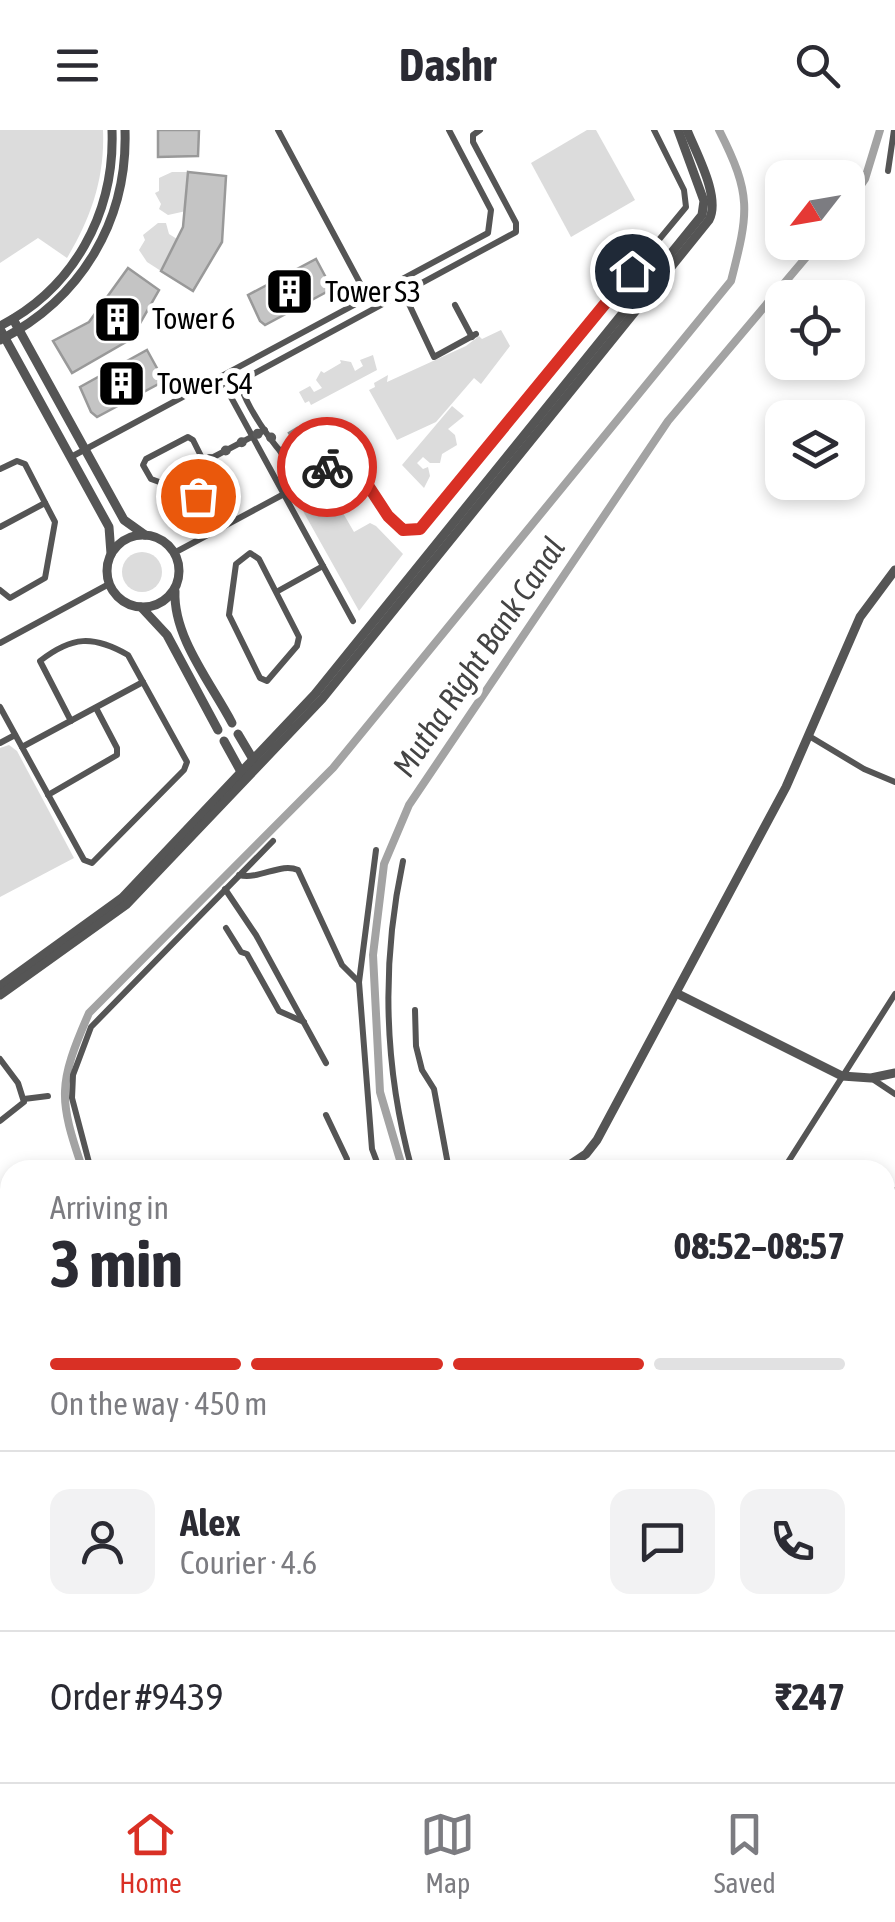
<!DOCTYPE html>
<meta charset="utf-8">
<style>
body{margin:0;font-family:"Asap Condensed",sans-serif;background:#f2f2f3;color:#2b2b33;height:100vh;display:flex;flex-direction:column;font-size:38px;white-space:nowrap}
*{box-sizing:border-box;margin:0}
p{font-size:32px;color:#7c7c81}
.icon{flex:none;width:55px;height:55px;fill:none;stroke:currentColor;stroke-width:2;stroke-linecap:round;stroke-linejoin:round}
.map{position:relative;flex:1;overflow:hidden}
.panel{position:absolute;left:0px;top:1030px;width:895px;height:622px;display:flex;flex-direction:column;background:#fff;border-radius:30px 30px 0 0;box-shadow:0 5px 15px #0003}
.panel>*{flex:none}
.needle{width:65px;rotate:239deg}
.fabs{position:absolute;left:765px;top:30px;display:grid;gap:20px}
.fabs a{display:grid;place-items:center;width:100px;height:100px;border-radius:20px;background:#fff;box-shadow:0 5px 15px #0003;font-size:50px}
.pin{position:absolute;display:grid;place-items:center;width:85px;height:85px;color:#fff;margin:-42px;border:5px solid #fff;border-radius:50%;box-shadow:0 2px 10px #0007}
.courier{position:absolute;display:grid;place-items:center;width:100px;height:100px;margin:-50px;border:8px solid #d93025;border-radius:50%;background:#fff;color:#222;box-shadow:0 2px 12px #0007}
.overview em{font-style:normal;font-weight:700}
.overview div{display:flex;flex-direction:column-reverse}
.overview{display:flex;align-items:center;justify-content:space-between;height:170px;padding:0 50px}
h1{font-size:65px;font-weight:700;line-height:75px}
.bar{display:grid;grid-template-columns:repeat(4,1fr);gap:15px 10px;align-content:center;height:120px;padding:0 50px}
.bar i{height:12px;border-radius:8px;background:#e1e1e2}
.bar .current{background:#d93025}
.bar p{grid-column:span 4}
.line{display:flex;align-items:center;gap:25px;padding:0 50px;border-top:2px solid #e1e1e2}
.line div{flex:1}
.round{display:grid;place-items:center;flex:none;width:105px;height:105px;border-radius:20px;background:#f2f2f3}
header{display:flex;justify-content:space-between;align-items:center;height:130px;padding:0 50px;background:#fff;font-size:45px;font-weight:700}
.tab-bar{display:flex;justify-content:space-around;align-items:center;height:140px;border-top:2px solid #e1e1e2;background:#fff;font-size:28px;color:#7c7c81}
.tab-bar a{display:grid;justify-items:center;gap:5px}
.tab-bar .current{color:#d93025}
.map>svg:first-child{display:block}
.green{fill:#dcdcdc}
.lines{fill:none;stroke-linecap:round;stroke-linejoin:round}
.canal{stroke:#a3a3a3;stroke-width:8}
.building{fill:#c4c4c4;stroke:#999;stroke-width:2.5}
.minor{stroke:#555;stroke-width:6}
.tertiary{stroke:#555;stroke-width:9}
.done{stroke:#595959;stroke-width:10;stroke-dasharray:0 18}
.route{stroke:#d93025;stroke-width:12}
.labels{text-anchor:middle;stroke-width:10;stroke-linejoin:round;paint-order:stroke}
.poi-label{font-size:30px;fill:#000;stroke:#fff;text-anchor:start}
.water-label{font-size:32px;font-style:italic;fill:#444;stroke:#fff}
</style>
<header><svg class="icon" aria-label="menu" viewBox="0 0 24 24"><path d="M4 6h16M4 12h16M4 18h16"/></svg>Dashr<svg class="icon" aria-label="search" viewBox="0 0 24 24"><circle cx="10" cy="10" r="6"/><path d="M15 15l6 6"/></svg></header>
<div class="map">
<svg width="895" height="1652" viewBox="0 0 895 1652">
<rect width="100%" height="100%" fill="#fff"/>
<g class="green">
<path d="M0 0H103C105 48 91 88 67 128L38 108 0 133Z"/>
<polygon points="587,0 596,0 635,70 571,107 531,33"/>
<polygon points="172,42 188,42 186,81 168,85 159,79 161,74 155,63 159,61 159,48"/>
<polygon points="158,93 166,93 169,104 177,109 161,141 147,132 139,120 145,110 143,105"/>
<polygon points="501,200 510,216 481,254 474,248 436,292 397,310 369,260 375,257 374,253 388,245 387,252 466,216 479,206 482,209"/>
<polygon points="373,225 377,240 311,275 309,271 305,273 299,262 310,256 314,262 322,258 316,250 321,241 324,243 341,233 340,230 351,232 355,241 363,236 360,230"/>
<polygon points="452,276 464,286 448,299 455,305 457,315 442,324 440,333 430,333 423,327 417,333 423,339 428,337 430,346 424,358 402,335"/>
<polygon points="332,364 354,402 370,393 376,396 403,424 359,481 303,381"/>
<circle cx="142" cy="442" r="20"/>
<polygon points="9,615 17,621 74,728 0,767 0,618"/>
</g>
<g class="lines">
<g class="canal">
<polyline points="848,74 865,49 880,0"/>
<path d="M83 1040C58 968 58 954 89 883L333 638 731 151C749 81 752 65 719 0"/>
<polyline points="403,1040 380,962 373,825 384,734 409,675 668,291 819,112"/>
<polyline points="885,1497 895,1500"/>
<polyline points="885,1642 886,1652"/>
</g>
</g>
<g class="building">
<polygon points="158,0 199,0 198,26 158,27"/>
<polygon points="188,42 226,46 222,112 193,161 161,141 183,97"/>
<polygon points="316,129 332,159 265,195 260,191 248,165"/>
<polygon points="128,138 159,160 131,209 72,243 53,211 89,192"/>
<polygon points="147,220 164,251 97,287 91,282 80,257"/>
<polygon points="297,298 302,310 312,313 319,309 324,318 310,326 315,335 305,335 303,328 294,326 288,319 294,311 289,303"/>
</g>
<g class="lines">
<g class="minor">
<polyline points="278,0 368,168"/>
<path d="M480 0 473 5V12L516 93V102L246 248 241 255C244 275 290 344 310 344L346 330 354 334 388 386 403 401 420 399 686 77 684 60 654 0"/>
<polyline points="888,41 894,0"/>
<polyline points="408,172 434,227 476,204"/>
<polyline points="455,175 472,207"/>
<polyline points="220,247 353,491"/>
<polygon points="188,307 193,310 216,356 201,367 151,349 143,335 146,329"/>
<polyline points="71,327 488,103 491,80 449,0"/>
<polyline points="204,332 265,300"/>
<polyline points="0,339 17,331 25,334 55,392 45,448 10,468 0,460"/>
<polyline points="0,397 45,373"/>
<polyline points="174,423 284,364"/>
<polygon points="250,423 259,429 299,507 297,516 267,551 260,548 229,485 236,434"/>
<polyline points="278,461 323,436"/>
<polyline points="0,513 109,454"/>
<path d="M0 577 84 730 92 733 184 640 187 632 128 525C93 505 72 506 40 531L71 591"/>
<polyline points="809,606 864,639 895,652"/>
<polyline points="0,613 15,605"/>
<polyline points="22,617 143,552"/>
<polyline points="48,665 117,625 117,618 96,578"/>
<polyline points="376,720 359,852 372,1019 380,1040"/>
<path d="M403 731C381 834 384 938 412 1040"/>
<path d="M239 745C260 750 281 732 298 740L342 835 358 851"/>
<polyline points="225,759 256,805 326,933"/>
<polyline points="226,798 241,822 247,824 279,881 304,892"/>
<polyline points="415,880 416,916 422,940 434,959 449,1040"/>
<polyline points="0,929 18,953 24,972 0,991"/>
<polyline points="871,948 895,964"/>
<polyline points="24,969 48,966"/>
<polyline points="326,985 347,1029 345,1040"/>
<polyline points="91,1040 72,968 73,945 91,897 273,711"/>
<polyline points="783,1040 895,864"/>
<polyline points="885,1099 895,1060"/>
<polyline points="885,1345 895,1348"/>
<polyline points="281,1642 287,1652"/>
<polyline points="293,1642 299,1652"/>
<polyline points="328,1642 329,1645"/>
<polyline points="788,1642 792,1652"/>
<polyline points="249,1652 262,1642"/>
<polyline points="343,1652 355,1642"/>
</g>
<g class="tertiary">
<polyline points="13,189 124,390 145,405"/>
<path d="M0 196C74 158 115 83 112 0"/>
<polyline points="0,199 109,397 111,424"/>
<path d="M0 210C81 169 128 91 125 0"/>
<circle cx="143" cy="441" r="36"/>
<path d="M175 461C173 507 211 553 232 593"/>
<polyline points="141,477 167,505 218,600"/>
<polyline points="238,604 257,636"/>
<polyline points="224,611 245,649"/>
<polyline points="0,856 122,768 315,564 702,85 704,71 678,0"/>
<polyline points="676,863 842,946 871,948 895,943"/>
<path d="M0 865 127 774 322 569 709 90C721 67 696 23 687 0"/>
<polyline points="562,1040 586,1024 597,1010 786,657 860,487 895,440"/>
<polyline points="0,1243 10,1258"/>
<polyline points="240,1642 245,1652"/>
</g>
</g>
<g class="lines">
<polyline class="done" points="198,366 216,356 204,332 265,300 301,344 327,337"/>
<polyline class="route" points="327,337 346,330 354,334 388,386 403,400 420,399 632,141"/>
</g>
<defs>
<symbol id="building-square" viewBox="-11 -11 22 22"><rect x="-9" y="-9" width="18" height="18" rx="4" fill="#000" stroke="#fff"/><path d="M-4-6H4V6H1V3H-1V6H-4ZM-2.5-4.3h1.7v1.8h-1.7ZM.8-4.3h1.7v1.8H.8ZM-2.5-1h1.7V.8h-1.7ZM.8-1h1.7V.8H.8Z" fill="#fff"/></symbol>
</defs>
<g fill-rule="evenodd">
<use href="#building-square" x="262" y="134" width="55" height="55"/>
<use href="#building-square" x="90" y="162" width="55" height="55"/>
<use href="#building-square" x="94" y="226" width="55" height="55"/>
</g>
<g class="labels">
<g class="poi-label">
<text x="325" y="172">Tower S3</text>
<text x="152" y="199">Tower 6</text>
<text x="157" y="264">Tower S4</text>
</g>
<g class="water-label">
<text transform="translate(479 527) rotate(-56)" y="11">Mutha Right Bank Canal</text>
</g>
</g>
</svg>
<div class="fabs">
<a><svg class="needle" viewBox="-14 -14 28 28"><path d="M0-13l5 13h-10z" fill="#e53935"/><path d="M0 13l5-13h-10z" fill="#7c7c81"/></svg></a>
<a><svg class="icon" aria-label="locate" viewBox="0 0 24 24"><circle cx="12" cy="12" r="6"/><path d="M12 2v4M12 18v4M2 12h4M18 12h4"/></svg></a>
<a><svg class="icon" aria-label="layers" viewBox="0 0 24 24"><path d="M12 4l9 5-9 5-9-5zM3 14l9 5 9-5"/></svg></a>
</div>
<div class="pin" style="left:198px;top:366px;background:#ea580c"><svg class="icon" aria-label="bag" viewBox="0 0 24 24"><path d="M5 8h14l-1 12H6zM9 8a3 3 0 0 1 6 0"/></svg></div>
<div class="pin" style="left:632px;top:141px;background:#1f2937"><svg class="icon" aria-label="home" viewBox="0 0 24 24"><path d="M3 11l9-7 9 7M6 9v11h12V9"/></svg></div>
<div class="courier" style="left:327px;top:337px"><svg class="icon" aria-label="bike" viewBox="0 0 24 24"><circle cx="6" cy="16" r="4"/><circle cx="18" cy="16" r="4"/><path d="M6 16l4-8h5l3 8M10 8l3 8H6M13 5h3"/></svg></div>
<section class="panel">
<div class="overview"><div><h1>3 min</h1><p>Arriving in</p></div><em>08:52–08:57</em></div>
<div class="bar"><i class="current"></i><i class="current"></i><i class="current"></i><i></i><p>On the way · 450 m</p></div>
<div class="line" style="height:180px"><a class="round"><svg class="icon" aria-label="person" viewBox="0 0 24 24"><circle cx="12" cy="8" r="4"/><path d="M4 21q1-7 8-7t8 7"/></svg></a><div><b>Alex</b><p>Courier · 4.6</p></div><a class="round"><svg class="icon" aria-label="chat" viewBox="0 0 24 24"><path d="M4 5h16v11H9l-5 4z"/></svg></a><a class="round"><svg class="icon" aria-label="phone" viewBox="0 0 24 24"><path d="M5 4h4l2 5-3 2q2 4 5 5l2-3 5 2v4C11 20 4 13 5 4z"/></svg></a></div>
<div class="line" style="height:130px"><div>Order #9439</div><b>₹247</b></div>
</section>
</div>
<nav class="tab-bar">
<a class="current"><svg class="icon" aria-label="home" viewBox="0 0 24 24"><path d="M3 11l9-7 9 7M6 9v11h12V9"/></svg>Home</a>
<a><svg class="icon" aria-label="map" viewBox="0 0 24 24"><path d="M3 6l6-2 6 2 6-2v14l-6 2-6-2-6 2zM9 4v14M15 6v14"/></svg>Map</a>
<a><svg class="icon" aria-label="saved" viewBox="0 0 24 24"><path d="M7 4h10v16l-5-4-5 4z"/></svg>Saved</a>
</nav>
